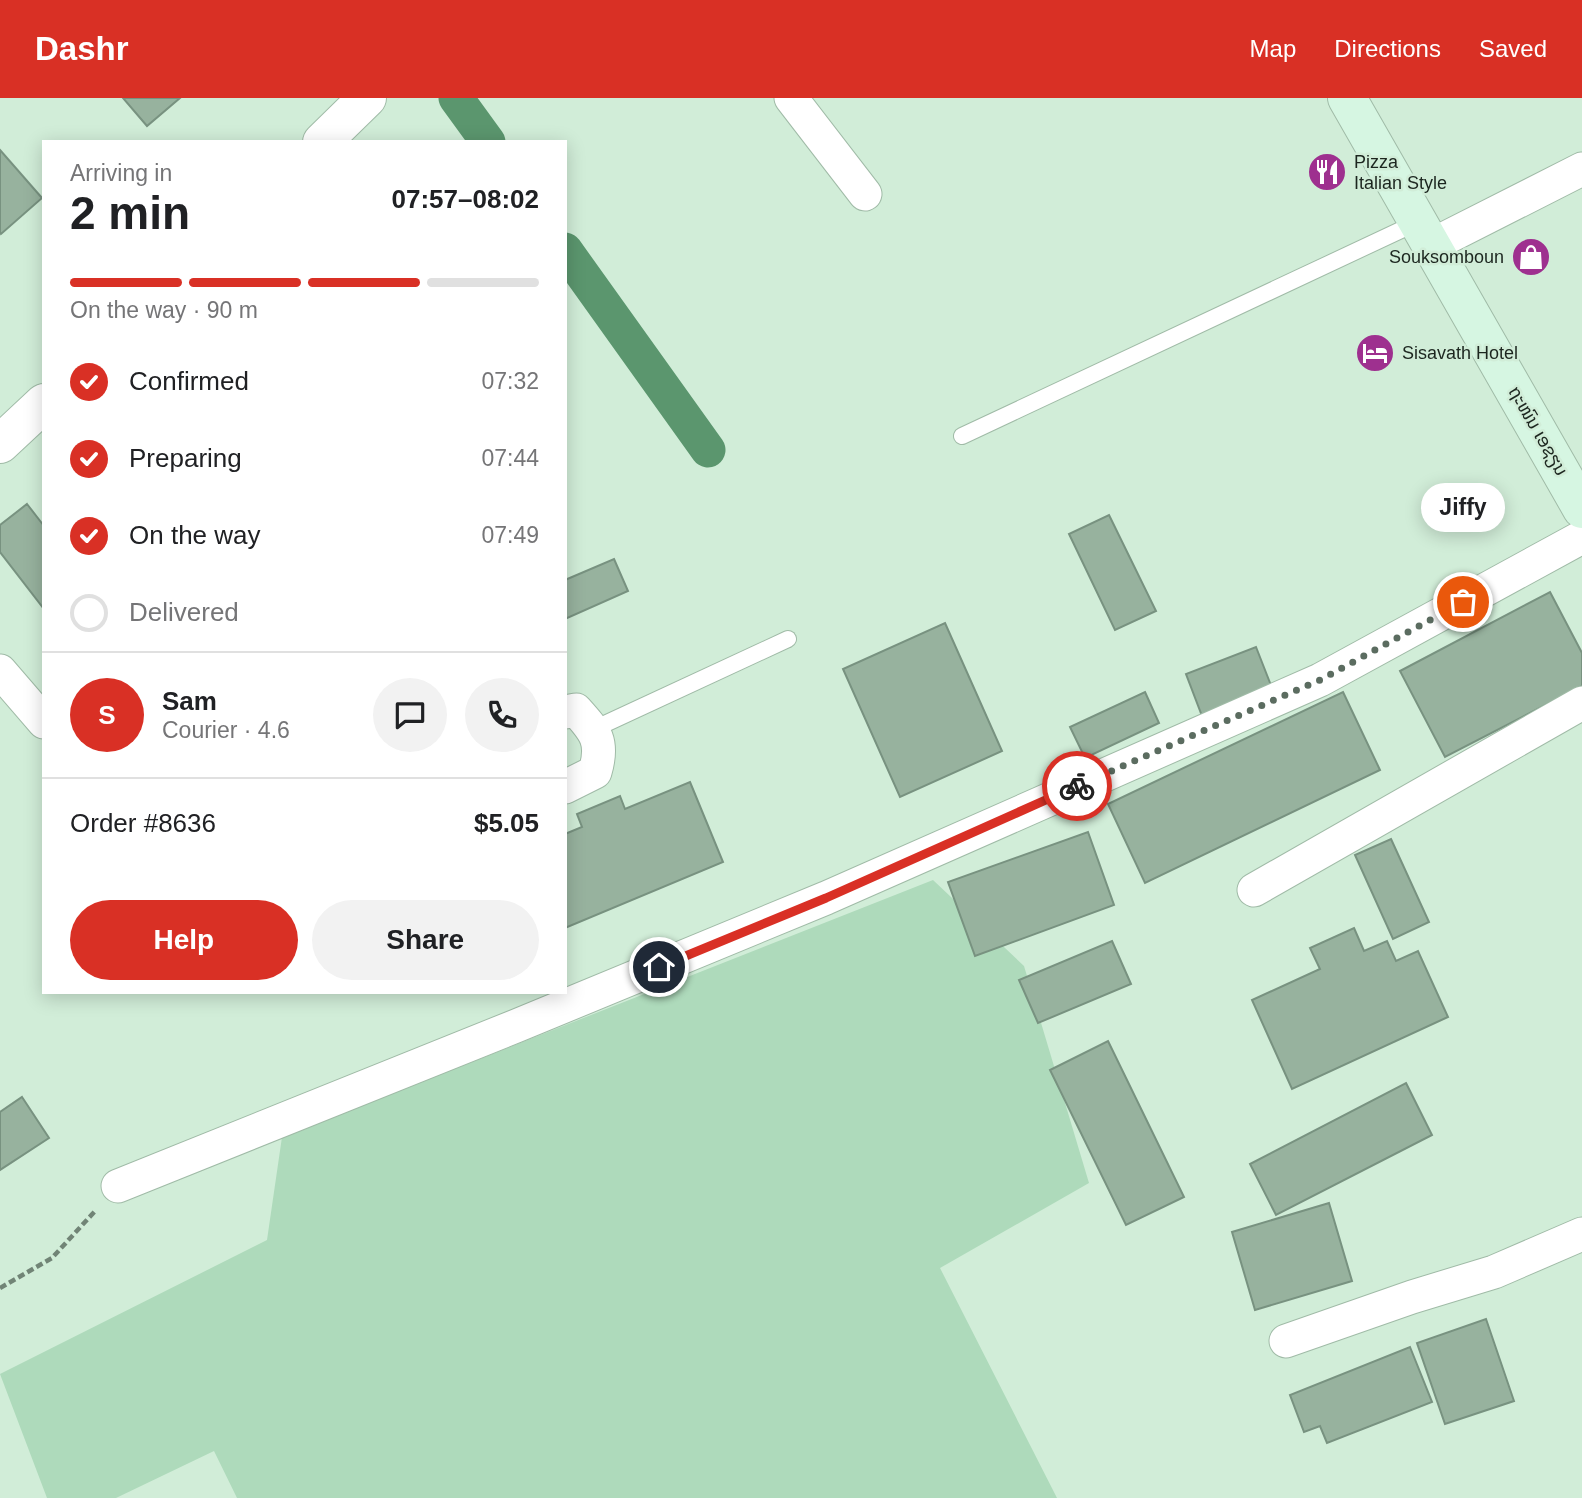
<!DOCTYPE html>
<meta charset="utf-8">
<style>
body{margin:0;font-family:Arial,"Noto Sans Lao",sans-serif;background:#f2f2f2;color:#202124;height:100vh;display:flex;flex-direction:column;font-size:26px;white-space:nowrap}
*{box-sizing:border-box;margin:0}
p{font-size:23px;color:#757577}
.icon{flex:none;width:38px;height:38px;fill:none;stroke:currentColor;stroke-width:2;stroke-linecap:round;stroke-linejoin:round}
.map{position:relative;flex:1;overflow:hidden}
.side{position:absolute;left:42px;top:42px;width:525px;height:854px;display:flex;flex-direction:column;background:#fff;border-radius:0px;box-shadow:0 4px 18px #0003}
.side>*{flex:none}
.pin{position:absolute;display:grid;place-items:center;width:60px;height:60px;color:#fff;margin:-30px;border:4px solid #fff;border-radius:50%;box-shadow:0 2px 7px #0007}
.courier{position:absolute;display:grid;place-items:center;width:70px;height:70px;margin:-35px;border:5px solid #d93025;border-radius:50%;background:#fff;color:#222;box-shadow:0 2px 9px #0007}
.bubble{position:absolute;height:49px;border-radius:24px;background:#fff;box-shadow:0 4px 18px #0003;font-size:23px;font-weight:700;line-height:49px;text-align:center}
.summary em{font-style:normal;font-weight:700}
.summary div{display:flex;flex-direction:column-reverse}
.summary{display:flex;align-items:center;justify-content:space-between;height:119px;padding:0 28px}
h1{font-size:46px;font-weight:700;line-height:52px}
.bar{display:grid;grid-template-columns:repeat(4,1fr);gap:10px 7px;align-content:center;height:84px;padding:0 28px}
.bar i{height:9px;border-radius:5px;background:#e0e0e0}
.bar .current{background:#d93025}
.bar p{grid-column:span 4}
.line{display:flex;align-items:center;gap:18px;padding:0 28px;border-top:2px solid #e0e0e0}
.line div{flex:1}
.round{display:grid;place-items:center;flex:none;width:74px;height:74px;border-radius:37px;background:#f2f2f2}
ol{padding:0 28px;list-style:none}
li{display:flex;align-items:center;gap:21px;height:77px}
li p{margin-inline-start:auto}
li .icon{padding:7px;border-radius:50%;background:#d93025;color:#fff;stroke-width:4}
li:last-child{color:#757577}
li i{width:38px;height:38px;border:4px solid #e0e0e0;border-radius:50%}
.primary-button{display:flex;gap:14px;margin-top:auto;padding:14px 28px}
.primary-button a{flex:1;height:80px;border-radius:42px;background:#d93025;color:#fff;font-size:28px;font-weight:700;line-height:80px;text-align:center}
.primary-button a+a{background:#f2f2f2;color:#202124}
header{display:flex;align-items:center;gap:42px;box-sizing:border-box;height:98px;padding:0 35px;background:#d93025;color:#fff}
header strong{font-size:33px}
nav{display:flex;gap:38px;margin-inline-start:auto;font-size:24px}
.map>svg:first-child{display:block}
.green{fill:#aedabb}
.lines{fill:none;stroke-linecap:round;stroke-linejoin:round}
.canal{stroke:#5b966e;stroke-width:35}
.building{fill:#97b29e;stroke:#789280;stroke-width:2}
.service-casing{stroke:#a0bba7;stroke-width:18}
.minor-casing{stroke:#a0bba7;stroke-width:35}
.tertiary-casing{stroke:#a0bba7;stroke-width:40}
.secondary-casing{stroke:#a0bba7;stroke-width:40}
.path{stroke:#718476;stroke-width:4.5;stroke-dasharray:7 3.5;stroke-linecap:butt}
.service{stroke:#fff;stroke-width:16}
.minor{stroke:#fff;stroke-width:33}
.tertiary{stroke:#fff;stroke-width:38}
.secondary{stroke:#d6f6e2;stroke-width:38}
.done{stroke:#5b6c60;stroke-width:7;stroke-dasharray:0 12.6}
.route{stroke:#d93025;stroke-width:9}
.labels{text-anchor:middle;stroke-width:5;stroke-linejoin:round;paint-order:stroke}
.poi-label{font-size:18px;fill:#1c261f;stroke:#d1edd8;text-anchor:start}
.street-label{font-size:18px;fill:#1c261f;stroke:#d1edd8}
</style>
<header>
<strong>Dashr</strong>
<nav><a>Map</a><a>Directions</a><a>Saved</a></nav>
</header>
<div class="map">
<svg width="1582" height="1400" viewBox="0 0 1582 1400">
<rect width="100%" height="100%" fill="#d1edd8"/>
<polygon class="green" points="933,782 1024,868 1089,1085 940,1170 1057,1400 237,1400 214,1353 116,1400 47,1400 0,1276 267,1142 282,1039"/>
<g class="lines">
<g class="canal">
<polyline points="456,0 488,44"/>
<polyline points="565,152 708,352"/>
</g>
</g>
<g class="building">
<polygon points="123,0 180,0 147,28"/>
<polygon points="0,52 42,100 1,136 0,134"/>
<polygon points="27,406 44,428 44,511 0,454 0,427"/>
<polygon points="1109,417 1156,513 1115,532 1069,436"/>
<polygon points="614,461 628,493 565,521 565,482"/>
<polygon points="1550,494 1582,555 1582,588 1445,659 1400,573"/>
<polygon points="945,525 1002,653 900,699 843,571"/>
<polygon points="1256,549 1272,590 1202,618 1186,576"/>
<polygon points="1145,594 1159,625 1085,660 1070,629"/>
<polygon points="1343,594 1380,672 1145,785 1108,706"/>
<polygon points="690,684 723,764 565,830 565,736 582,729 577,716 620,698 625,711"/>
<polygon points="1088,734 1114,807 975,858 948,784"/>
<polygon points="1391,741 1429,824 1393,841 1355,757"/>
<polygon points="1354,830 1364,853 1387,843 1396,863 1418,853 1448,919 1292,991 1252,902 1320,871 1310,850"/>
<polygon points="1112,843 1131,886 1038,925 1019,882"/>
<polygon points="1108,943 1184,1099 1126,1127 1050,972"/>
<polygon points="1406,985 1432,1037 1276,1117 1250,1066"/>
<polygon points="22,999 49,1040 0,1072 0,1014"/>
<polygon points="1329,1105 1352,1183 1255,1212 1232,1134"/>
<polygon points="1486,1221 1514,1303 1445,1326 1417,1245"/>
<polygon points="1410,1249 1432,1304 1327,1345 1320,1328 1304,1334 1290,1297"/>
</g>
<g class="lines">
<defs>
<g id="service">
<polyline points="962,338 1418,124"/>
<polyline points="594,631 788,541"/>
</g>
<g id="minor">
<polyline points="791,0 865,96"/>
<polyline points="1432,147 1582,71"/>
<polyline points="0,573 44,624"/>
<path d="M565 614 576 612C596 634 604 644 595 674L565 689"/>
<polyline points="1254,792 1582,605"/>
<polyline points="118,1088 516,928 826,800 1320,582 1582,439"/>
<polyline points="1286,1243 1412,1199 1494,1174 1582,1136"/>
</g>
<g id="tertiary">
<polyline points="322,44 367,0"/>
<polyline points="0,346 44,305"/>
</g>
<polyline id="secondary" points="1347,0 1582,411"/>
</defs>
<use href="#service" class="service-casing"/>
<use href="#minor" class="minor-casing"/>
<use href="#tertiary" class="tertiary-casing"/>
<use href="#secondary" class="secondary-casing"/>
<polyline class="path" points="0,1190 52,1160 96,1112"/>
<use href="#service" class="service"/>
<use href="#minor" class="minor"/>
<use href="#tertiary" class="tertiary"/>
<use href="#secondary" class="secondary"/>
</g>
<g class="lines">
<polyline class="done" points="1077,688 1320,582 1463,504"/>
<polyline class="route" points="659,869 826,800 1077,688"/>
</g>
<defs>
<symbol id="restaurant-disc" viewBox="-11 -11 22 22"><circle r="9.5" fill="#9e308f" stroke="#d1edd8"/><path d="M-5-6h1v4h1v-4h1v4h1v-4h1v5L-1.5 .5V6h-2V.5L-5-1ZM5-6V6H3V1.5H1.5Q1.5-4 5-6Z" fill="#fff"/></symbol>
<symbol id="shop-disc" viewBox="-11 -11 22 22"><circle r="9.5" fill="#9e308f" stroke="#d1edd8"/><path d="M-5-2.5h2.3a2.7 3.5 0 0 1 5.4 0H5L5.5 6h-11ZM-1.5-2.5h3a1.5 2.3 0 0 0-3 0Z" fill="#fff"/></symbol>
<symbol id="hotel-disc" viewBox="-11 -11 22 22"><circle r="9.5" fill="#9e308f" stroke="#d1edd8"/><path d="M-6-4.5h1.5V1H6V5H4.5V3h-9V5H-6ZM-4 0a1.8 1.8 0 1 1 3.6 0ZM.5 0V-2.5h3Q6-2.5 6 0Z" fill="#fff"/></symbol>
</defs>
<g fill-rule="evenodd">
<use href="#restaurant-disc" x="1305" y="52" width="44" height="44"/>
<use href="#shop-disc" x="1509" y="137" width="44" height="44"/>
<use href="#hotel-disc" x="1353" y="233" width="44" height="44"/>
</g>
<g class="labels">
<g class="poi-label">
<text x="1354" y="70">Pizza<tspan x="1354" dy="21">Italian Style</tspan></text>
<text x="1504" y="165" text-anchor="end">Souksomboun</text>
<text x="1402" y="261">Sisavath Hotel</text>
</g>
<g class="street-label">
<text transform="translate(1538 333) rotate(60)" y="6">ຖະໜົນ ເອຊຽນ</text>
</g>
</g>
</svg>
<div class="pin" style="left:1463px;top:504px;background:#ea580c"><svg class="icon" aria-label="bag" viewBox="0 0 24 24"><path d="M5 8h14l-1 12H6zM9 8a3 3 0 0 1 6 0"/></svg></div>
<div class="pin" style="left:659px;top:869px;background:#1f2937"><svg class="icon" aria-label="home" viewBox="0 0 24 24"><path d="M3 11l9-7 9 7M6 9v11h12V9"/></svg></div>
<div class="courier" style="left:1077px;top:688px"><svg class="icon" aria-label="bike" viewBox="0 0 24 24"><circle cx="6" cy="16" r="4"/><circle cx="18" cy="16" r="4"/><path d="M6 16l4-8h5l3 8M10 8l3 8H6M13 5h3"/></svg></div>
<div class="bubble" style="left:1421px;top:385px;width:84px">Jiffy</div>
<section class="side">
<div class="summary"><div><h1>2 min</h1><p>Arriving in</p></div><em>07:57–08:02</em></div>
<div class="bar"><i class="current"></i><i class="current"></i><i class="current"></i><i></i><p>On the way · 90 m</p></div>
<ol>
<li><svg class="icon" aria-label="check" viewBox="0 0 24 24"><path d="M5 12l5 5 9-10"/></svg>Confirmed<p>07:32</p></li>
<li><svg class="icon" aria-label="check" viewBox="0 0 24 24"><path d="M5 12l5 5 9-10"/></svg>Preparing<p>07:44</p></li>
<li><svg class="icon" aria-label="check" viewBox="0 0 24 24"><path d="M5 12l5 5 9-10"/></svg>On the way<p>07:49</p></li>
<li><i></i>Delivered</li>
</ol>
<div class="line" style="height:126px"><b class="round" style="background:#d93025;color:#fff">S</b><div><b>Sam</b><p>Courier · 4.6</p></div><a class="round"><svg class="icon" aria-label="chat" viewBox="0 0 24 24"><path d="M4 5h16v11H9l-5 4z"/></svg></a><a class="round"><svg class="icon" aria-label="phone" viewBox="0 0 24 24"><path d="M5 4h4l2 5-3 2q2 4 5 5l2-3 5 2v4C11 20 4 13 5 4z"/></svg></a></div>
<div class="line" style="height:91px"><div>Order #8636</div><b>$5.05</b></div>
<div class="primary-button"><a>Help</a><a>Share</a></div>
</section>
</div>
